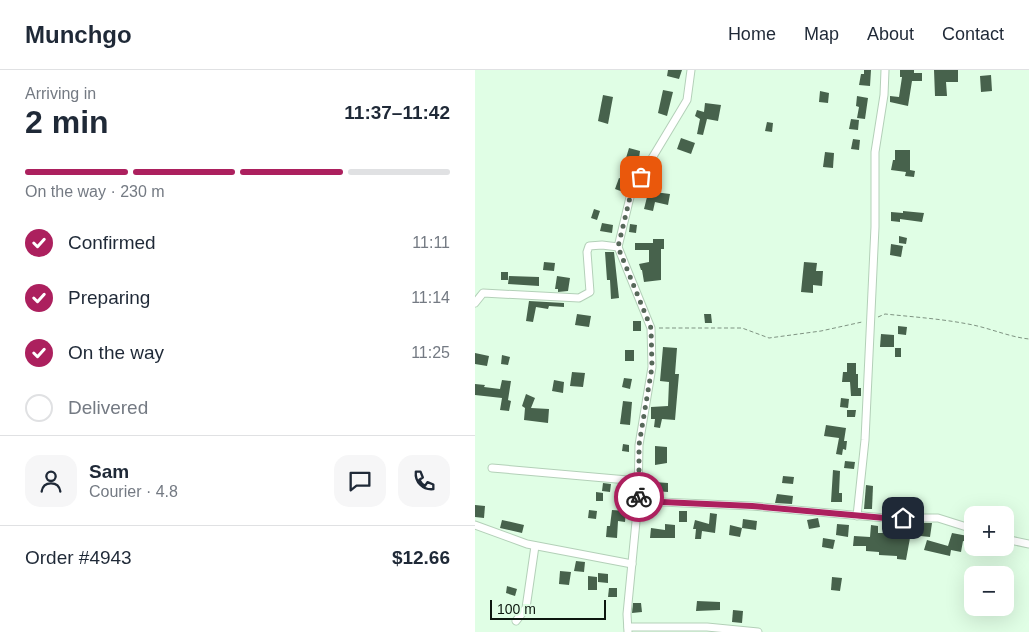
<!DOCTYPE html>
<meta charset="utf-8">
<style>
body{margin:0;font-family:Helvetica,sans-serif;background:#f6f6f7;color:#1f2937;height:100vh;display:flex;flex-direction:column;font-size:19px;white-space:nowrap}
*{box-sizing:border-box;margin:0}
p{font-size:16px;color:#747a83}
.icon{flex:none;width:28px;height:28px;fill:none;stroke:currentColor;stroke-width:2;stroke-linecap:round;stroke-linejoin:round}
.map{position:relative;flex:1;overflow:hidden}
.sheet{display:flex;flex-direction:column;background:#fff;width:475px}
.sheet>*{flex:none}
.controls{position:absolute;left:489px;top:436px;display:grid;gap:10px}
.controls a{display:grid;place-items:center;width:50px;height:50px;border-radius:10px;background:#fff;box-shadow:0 5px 20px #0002;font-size:25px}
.scale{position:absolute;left:15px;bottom:12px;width:116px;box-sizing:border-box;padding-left:5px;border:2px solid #0d170f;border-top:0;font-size:14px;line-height:18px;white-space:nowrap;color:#0d170f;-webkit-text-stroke:4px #e0fee5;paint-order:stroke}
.pin{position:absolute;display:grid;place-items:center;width:42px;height:42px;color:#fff;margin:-21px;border-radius:10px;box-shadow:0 2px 8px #0006}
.courier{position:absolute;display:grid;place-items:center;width:50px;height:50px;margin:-25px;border:4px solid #ac205e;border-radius:50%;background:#fff;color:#222;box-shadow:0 1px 6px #0007}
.headline em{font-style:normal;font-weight:600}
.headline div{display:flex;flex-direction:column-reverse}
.headline{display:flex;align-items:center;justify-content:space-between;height:85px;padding:0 25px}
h1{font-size:32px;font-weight:600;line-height:38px}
.bar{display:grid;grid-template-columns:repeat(4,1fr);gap:8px 5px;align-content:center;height:60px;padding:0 25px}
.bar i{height:6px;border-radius:4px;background:#e0e1e3}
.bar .active{background:#ac205e}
.bar p{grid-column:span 4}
.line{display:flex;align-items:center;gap:12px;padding:0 25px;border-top:1px solid #e0e1e3}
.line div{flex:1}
.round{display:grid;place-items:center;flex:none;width:52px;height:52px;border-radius:15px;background:#f6f6f7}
ol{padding:0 25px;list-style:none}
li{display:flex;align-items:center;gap:15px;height:55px}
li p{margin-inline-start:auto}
li .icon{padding:5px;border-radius:50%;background:#ac205e;color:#fff;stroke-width:4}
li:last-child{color:#747a83}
li i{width:28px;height:28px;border:2px solid #e0e1e3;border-radius:50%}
header{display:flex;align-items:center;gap:30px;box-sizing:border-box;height:70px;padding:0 25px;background:#fff;border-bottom:1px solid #e0e1e3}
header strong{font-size:24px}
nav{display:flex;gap:28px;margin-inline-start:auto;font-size:18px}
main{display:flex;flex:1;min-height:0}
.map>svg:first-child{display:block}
.building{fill:#47624c}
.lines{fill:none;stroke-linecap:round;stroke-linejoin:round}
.minor-casing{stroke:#b3d0b8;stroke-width:9}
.path{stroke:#7f9382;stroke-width:1;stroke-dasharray:4 2.5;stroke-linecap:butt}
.minor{stroke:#fff;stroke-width:7}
.done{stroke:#57685a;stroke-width:5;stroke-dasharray:0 9}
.route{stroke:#ac205e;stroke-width:6}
</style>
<header>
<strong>Munchgo</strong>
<nav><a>Home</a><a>Map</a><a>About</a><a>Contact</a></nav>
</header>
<main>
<section class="sheet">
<div class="headline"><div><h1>2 min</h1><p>Arriving in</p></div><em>11:37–11:42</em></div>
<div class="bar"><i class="active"></i><i class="active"></i><i class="active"></i><i></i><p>On the way · 230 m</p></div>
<ol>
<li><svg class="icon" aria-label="check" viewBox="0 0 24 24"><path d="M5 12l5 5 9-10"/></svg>Confirmed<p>11:11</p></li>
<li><svg class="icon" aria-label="check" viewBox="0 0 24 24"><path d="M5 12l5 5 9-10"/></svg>Preparing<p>11:14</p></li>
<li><svg class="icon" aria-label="check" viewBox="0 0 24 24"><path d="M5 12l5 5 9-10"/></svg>On the way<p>11:25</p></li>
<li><i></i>Delivered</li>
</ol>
<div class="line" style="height:90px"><a class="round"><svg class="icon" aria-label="person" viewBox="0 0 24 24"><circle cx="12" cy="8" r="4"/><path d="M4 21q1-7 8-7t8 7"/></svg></a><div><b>Sam</b><p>Courier · 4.8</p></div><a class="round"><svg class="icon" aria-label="chat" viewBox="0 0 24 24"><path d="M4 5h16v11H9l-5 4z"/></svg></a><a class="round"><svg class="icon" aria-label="phone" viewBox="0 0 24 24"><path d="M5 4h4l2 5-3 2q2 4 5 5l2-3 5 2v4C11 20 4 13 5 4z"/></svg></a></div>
<div class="line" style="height:65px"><div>Order #4943</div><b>$12.66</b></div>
</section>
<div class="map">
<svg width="554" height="562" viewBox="0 0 554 562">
<rect width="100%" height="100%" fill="#e0fee5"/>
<g class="building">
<polygon points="193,0 207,0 204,9 192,6"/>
<polygon points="389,0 396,0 395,16 384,15 386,4 389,4"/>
<polygon points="425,0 439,0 439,3 447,3 447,11 437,11 433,36 415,32 415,26 424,27 427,7 425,7"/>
<polygon points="459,0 483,0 483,12 471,12 472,26 460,26"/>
<polygon points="516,5 517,21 506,22 505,6"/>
<polygon points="188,20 198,22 192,46 183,43"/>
<polygon points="345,21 354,23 353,33 344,32"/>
<polygon points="128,25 138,27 133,54 123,51"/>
<polygon points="382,26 393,28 390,49 382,48 384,37 381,36"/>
<polygon points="230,33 246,35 243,51 232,49 228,65 222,64 225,49 220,46 222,40 229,42"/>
<polygon points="376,49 384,50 383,60 374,59"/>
<polygon points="292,52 298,53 297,62 290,61"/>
<polygon points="206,68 220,73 216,84 202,79"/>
<polygon points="378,69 385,70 384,80 376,79"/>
<polygon points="154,78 165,81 163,96 153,93 154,89 151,88"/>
<polygon points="420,80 435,80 435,100 440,101 439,107 430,106 431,102 416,100 418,90 420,90"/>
<polygon points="350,82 359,83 358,98 348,97"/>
<polygon points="144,108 155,111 151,123 140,119"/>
<polygon points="172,121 195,124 193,135 180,132 178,141 169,139 172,127 171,127"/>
<polygon points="119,139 125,141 122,150 116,148"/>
<polygon points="428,141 449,143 447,152 425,149 425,152 416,151 416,142 428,143"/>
<polygon points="127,153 138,155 137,163 125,161"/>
<polygon points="155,154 162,155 161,163 154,162"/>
<polygon points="424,166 432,168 431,174 424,173"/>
<polygon points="178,169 189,169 189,179 186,179 186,210 169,212 167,200 166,200 164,194 174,192 174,180 160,180 160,173 178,173"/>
<polygon points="416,174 428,176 426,187 415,185"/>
<polygon points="130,182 139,182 144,228 136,229 135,210 132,210"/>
<polygon points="69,192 80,193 79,201 68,200"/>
<polygon points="329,192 342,193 341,201 348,201 347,216 338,215 338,223 326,222"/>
<rect x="26" y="202" width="7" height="8"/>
<polygon points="34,206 64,207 64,216 33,214"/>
<polygon points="82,206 95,208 93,221 83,222 83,219 80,219"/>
<polygon points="54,231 89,233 89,237 74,236 73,239 61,237 58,252 51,251"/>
<polygon points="102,244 116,246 114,257 100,255"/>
<polygon points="229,244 236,244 237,253 230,253"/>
<rect x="158" y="251" width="8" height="10"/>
<polygon points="423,256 432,257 431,265 423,264"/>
<polygon points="406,264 419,265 419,277 405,277"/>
<polygon points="188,277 202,278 200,304 204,304 200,350 187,349 185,358 179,357 180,349 176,349 176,337 193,336 194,312 185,311"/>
<rect x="420" y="278" width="6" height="9"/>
<rect x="150" y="280" width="9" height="11"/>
<polygon points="0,283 14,286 12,296 0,294"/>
<polygon points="27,285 35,287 33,295 26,294"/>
<polygon points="372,293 381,293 381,304 383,304 383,318 386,318 386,326 376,326 375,312 367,312 368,302 372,302"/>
<polygon points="97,302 110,303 108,317 95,316"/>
<polygon points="149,308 157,309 155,319 147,317"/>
<polygon points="27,310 36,311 33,330 36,331 34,341 25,340 27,328 0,325 0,314 10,315 9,317 25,319"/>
<polygon points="79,310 89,312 88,323 77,321"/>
<polygon points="51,324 60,328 56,338 74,339 73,353 49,350 50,338 47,336"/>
<polygon points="366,328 374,329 373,338 365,337"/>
<polygon points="148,331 157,332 155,355 145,354"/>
<polygon points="372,340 381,340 380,347 372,347"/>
<polygon points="351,355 371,358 369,371 372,371 371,380 368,379 367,385 361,384 364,368 349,366"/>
<polygon points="148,374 154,375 154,382 147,381"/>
<polygon points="180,376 192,377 192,393 180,395"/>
<polygon points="370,391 380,392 379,399 369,398"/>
<polygon points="358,400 365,401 364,423 367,423 367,432 356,432"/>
<polygon points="308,406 319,407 318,414 307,413"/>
<polygon points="179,412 193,413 193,422 179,421"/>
<polygon points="128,413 136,414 135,422 127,421"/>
<polygon points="391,415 398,416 397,439 389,439"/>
<polygon points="121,422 128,423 128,431 121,431"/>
<polygon points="150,424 157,425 157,436 149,436"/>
<polygon points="302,424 318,426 317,434 300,433"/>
<polygon points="0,435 10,436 9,448 0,447"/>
<polygon points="114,440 122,441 121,449 113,448"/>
<polygon points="137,440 151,441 150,452 143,451 142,468 131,467 132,456 135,456"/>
<rect x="204" y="441" width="8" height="11"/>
<polygon points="235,443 242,444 240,463 227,461 226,469 220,469 221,459 218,459 220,450 234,454"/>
<polygon points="343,448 345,457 334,459 332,450"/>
<polygon points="268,449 282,451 281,460 267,458"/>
<polygon points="27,450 49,455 47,463 25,458"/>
<polygon points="448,453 457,453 455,467 436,465 436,468 430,467 431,459 447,460"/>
<polygon points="190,454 200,455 200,468 175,468 176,458 190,460"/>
<polygon points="362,454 374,455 373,467 361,465"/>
<polygon points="255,455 267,458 265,467 254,465"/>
<polygon points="396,455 403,456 403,463 417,463 417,466 435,468 431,490 422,489 422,486 404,485 404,482 391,481 391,476 378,476 379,466 395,467"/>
<polygon points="477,463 498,467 498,473 488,471 486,482 476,480 475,486 449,480 452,470 473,476"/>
<polygon points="348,468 360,470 358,479 347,477"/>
<polygon points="101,491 110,492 109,502 99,501"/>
<polygon points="85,501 96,502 94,515 84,514"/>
<polygon points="123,503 133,504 133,513 123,512"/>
<polygon points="113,506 122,507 122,520 113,520"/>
<polygon points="357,507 367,508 365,521 356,520"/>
<polygon points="32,516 42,519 40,526 31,523"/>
<polygon points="134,518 142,518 142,527 133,527"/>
<polygon points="222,531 245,532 245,540 221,541"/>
<polygon points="158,533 166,533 167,542 157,543"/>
<polygon points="258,540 268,541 267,553 257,552"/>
</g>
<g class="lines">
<defs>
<g id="minor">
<polyline points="0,233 8,223 104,228 115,222 112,182 114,176 127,175 143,177"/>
<polyline points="17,398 164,411"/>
<polyline points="163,431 277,436 410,448 463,448 498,459"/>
<polyline points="382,446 390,370 400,157 400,82 409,25 410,0"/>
<polyline points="0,455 52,474 157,494"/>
<polyline points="530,469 554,474"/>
<polyline points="41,551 51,538 60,476"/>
<polyline points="153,557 232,557 283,562"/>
<polyline points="153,562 152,544 163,431 164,375 177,297 176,258 143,177 156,123 212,30 216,0"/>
</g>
</defs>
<use href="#minor" class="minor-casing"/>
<g class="path">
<path d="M403 247 410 244C439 247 469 249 498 255 517 259 535 267 554 269"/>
<polyline points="184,258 267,258 294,268 346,261 387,252"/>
</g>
<use href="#minor" class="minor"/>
</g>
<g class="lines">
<polyline class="done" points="164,427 164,375 177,297 176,258 143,177 156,123 166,107"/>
<polyline class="route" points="164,427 164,431 277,436 410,448 428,448"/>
</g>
</svg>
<div class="controls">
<a>+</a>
<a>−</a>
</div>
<div class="scale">100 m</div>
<div class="pin" style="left:166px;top:107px;background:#ea580c"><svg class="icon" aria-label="bag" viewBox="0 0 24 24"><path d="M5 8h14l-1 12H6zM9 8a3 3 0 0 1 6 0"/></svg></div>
<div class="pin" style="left:428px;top:448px;background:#1f2937"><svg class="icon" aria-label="home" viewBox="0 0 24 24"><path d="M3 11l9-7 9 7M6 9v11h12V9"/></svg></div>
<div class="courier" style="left:164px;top:427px"><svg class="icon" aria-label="bike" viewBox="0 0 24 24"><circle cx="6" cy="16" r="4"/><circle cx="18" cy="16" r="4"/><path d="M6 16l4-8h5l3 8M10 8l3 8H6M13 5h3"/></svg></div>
</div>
</main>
